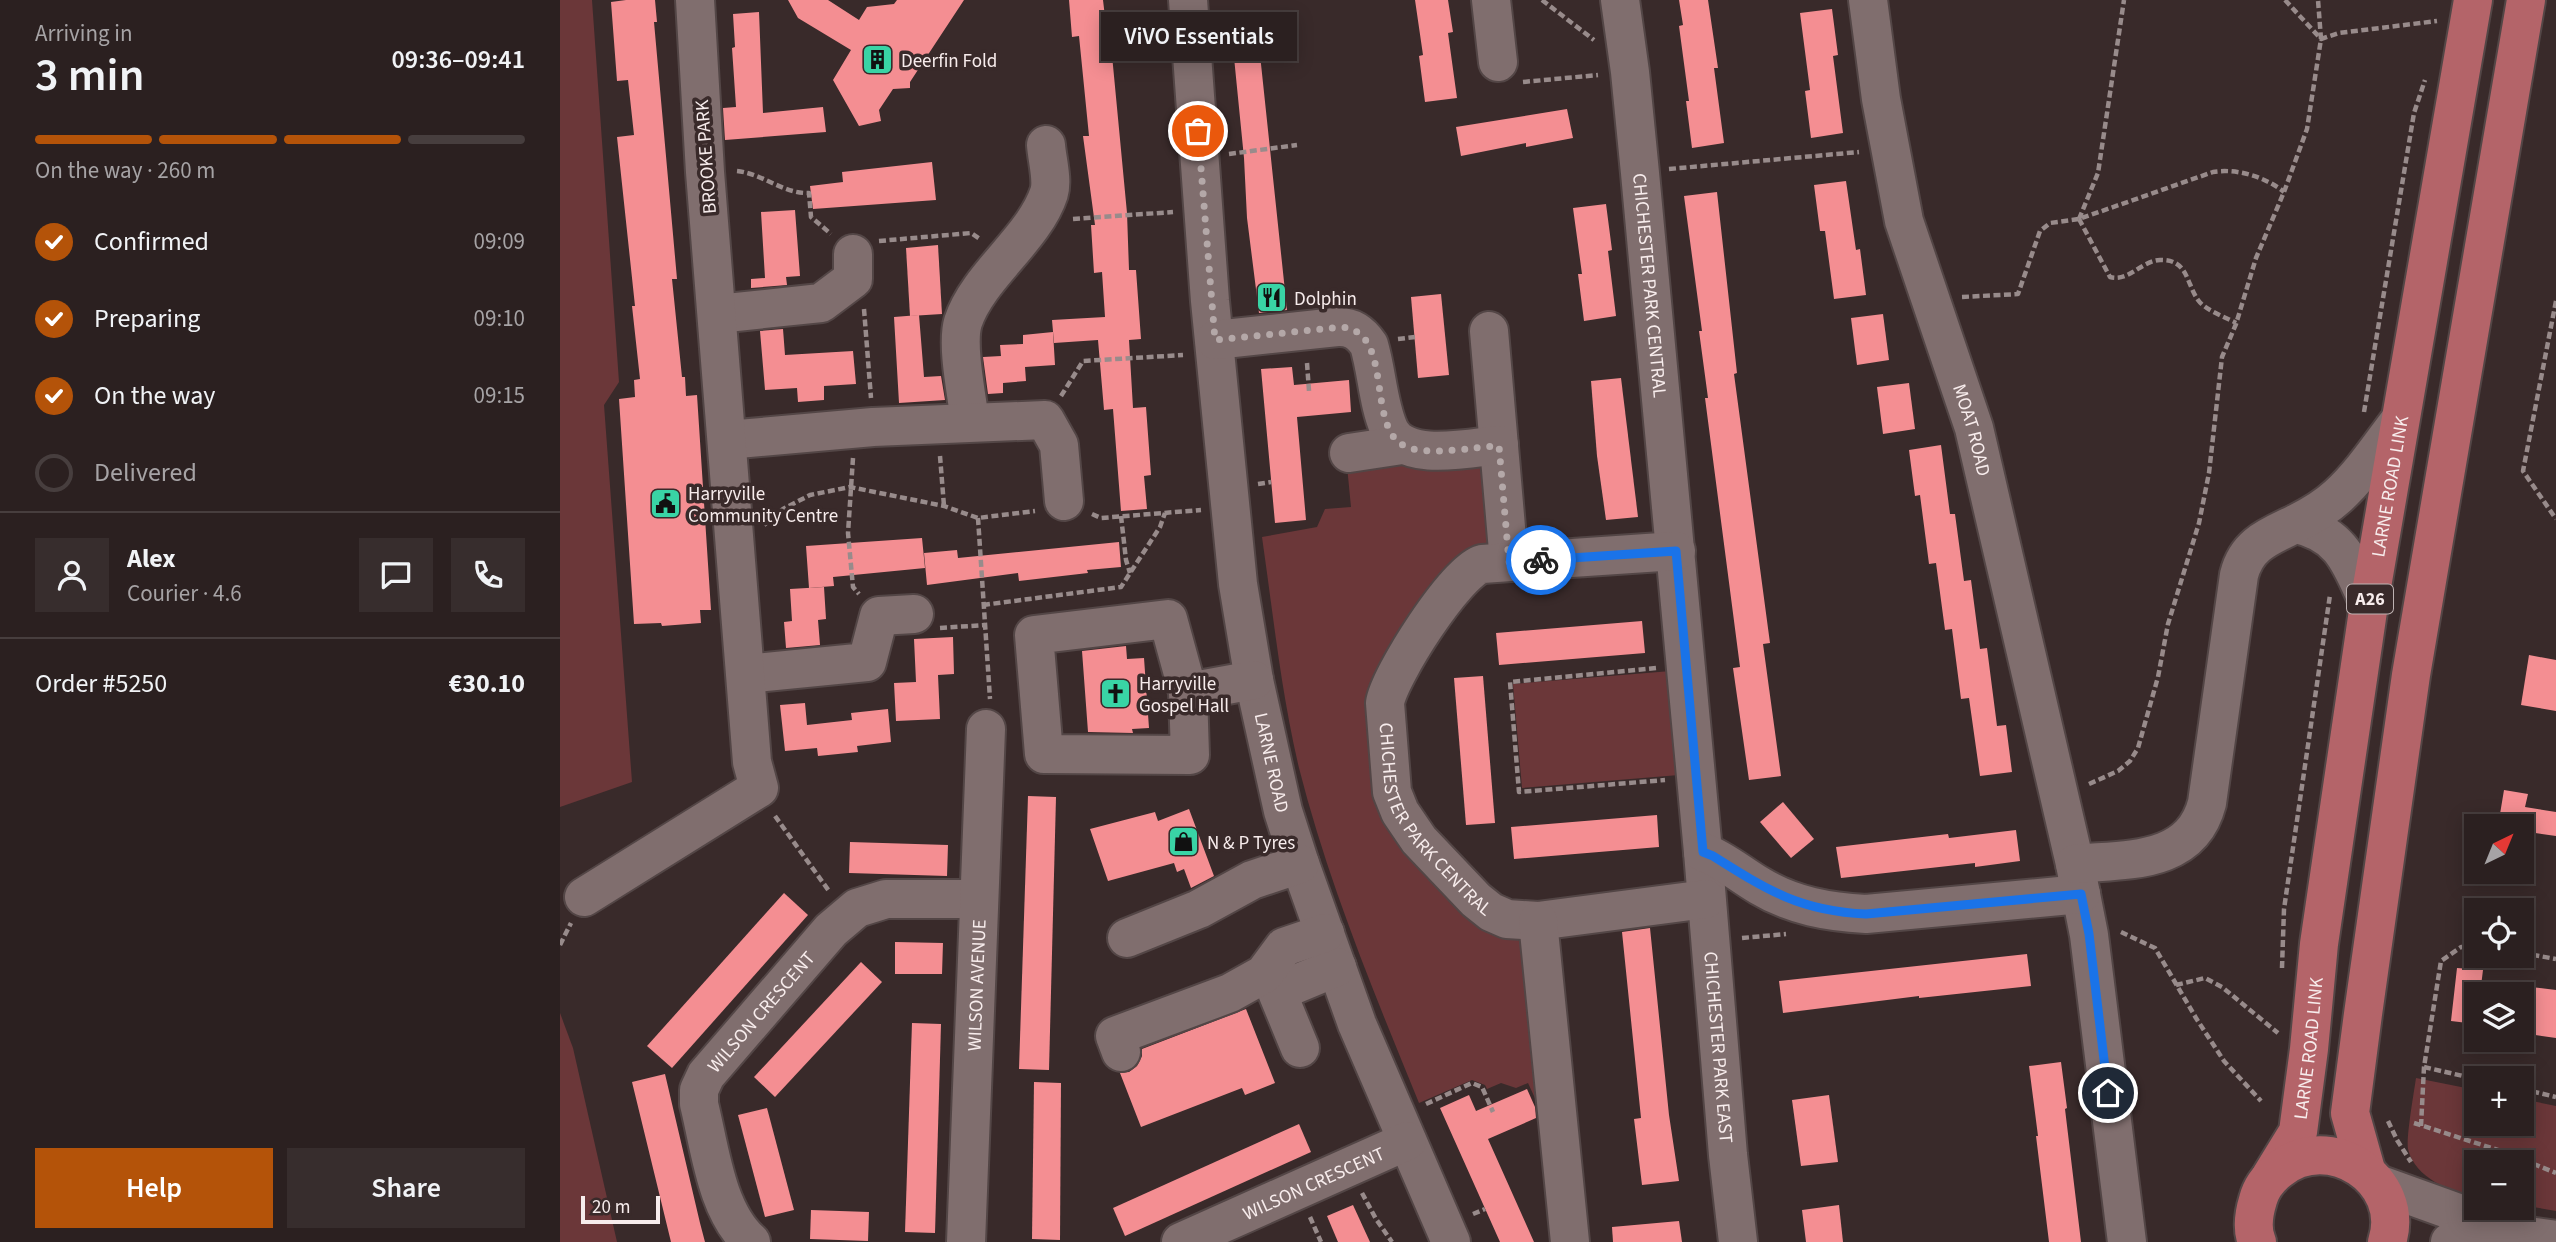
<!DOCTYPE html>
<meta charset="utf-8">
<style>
body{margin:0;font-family:"Source Sans 3",sans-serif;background:#372d2d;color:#f1f3f6;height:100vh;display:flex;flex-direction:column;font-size:26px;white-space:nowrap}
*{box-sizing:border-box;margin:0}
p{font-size:23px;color:#a6a3a5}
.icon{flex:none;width:38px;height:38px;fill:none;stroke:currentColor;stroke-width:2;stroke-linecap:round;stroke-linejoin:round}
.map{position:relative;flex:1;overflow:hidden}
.panel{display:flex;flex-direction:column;background:#2b2020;width:560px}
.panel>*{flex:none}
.needle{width:46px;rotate:43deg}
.fabs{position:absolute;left:1904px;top:814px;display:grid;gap:14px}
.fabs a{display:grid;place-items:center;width:70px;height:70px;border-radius:0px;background:#2b2020;box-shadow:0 4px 18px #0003,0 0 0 2px #473e3e;font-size:35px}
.scale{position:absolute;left:21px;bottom:18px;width:79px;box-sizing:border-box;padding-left:7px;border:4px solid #f7ecec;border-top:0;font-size:19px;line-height:24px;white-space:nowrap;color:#f7ecec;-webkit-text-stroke:5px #392a2a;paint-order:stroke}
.pin{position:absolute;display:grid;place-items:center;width:60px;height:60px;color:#fff;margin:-30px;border:4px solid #fff;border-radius:50%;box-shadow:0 2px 7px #0007}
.courier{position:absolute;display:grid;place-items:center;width:70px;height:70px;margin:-35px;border:5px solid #1a73e8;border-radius:50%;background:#fff;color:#222;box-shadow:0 2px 9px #0007}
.bubble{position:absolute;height:49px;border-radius:0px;background:#2b2020;box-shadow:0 4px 18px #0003,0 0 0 2px #473e3e;font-size:23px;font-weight:600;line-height:49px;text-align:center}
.headline em{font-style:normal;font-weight:600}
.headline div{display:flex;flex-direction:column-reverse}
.headline{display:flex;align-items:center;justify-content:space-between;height:119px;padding:0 35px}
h1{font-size:46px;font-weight:600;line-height:52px}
.bar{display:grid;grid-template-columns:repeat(4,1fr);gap:10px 7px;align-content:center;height:84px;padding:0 35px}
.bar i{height:9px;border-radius:5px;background:#473e3e}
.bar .on{background:#b45309}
.bar p{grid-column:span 4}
.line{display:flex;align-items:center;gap:18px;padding:0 35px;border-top:2px solid #473e3e}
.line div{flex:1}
.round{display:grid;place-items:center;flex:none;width:74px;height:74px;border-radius:0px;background:#372d2d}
ol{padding:0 35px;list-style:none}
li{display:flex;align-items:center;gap:21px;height:77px}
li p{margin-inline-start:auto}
li .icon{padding:7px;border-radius:50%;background:#b45309;color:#fff;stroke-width:4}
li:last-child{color:#a6a3a5}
li i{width:38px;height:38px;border:4px solid #473e3e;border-radius:50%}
.button{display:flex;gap:14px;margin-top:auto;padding:14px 35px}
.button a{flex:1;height:80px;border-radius:0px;background:#b45309;color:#fff;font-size:28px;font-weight:600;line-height:80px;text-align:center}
.button a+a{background:#372d2d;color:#f1f3f6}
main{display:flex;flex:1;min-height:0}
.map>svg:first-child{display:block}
.green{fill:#6b3739}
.building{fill:#f48e92}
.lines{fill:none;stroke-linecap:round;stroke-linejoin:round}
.minor-casing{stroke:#534646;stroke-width:42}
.major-casing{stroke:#534646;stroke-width:42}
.path{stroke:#988b8b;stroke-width:4.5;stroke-dasharray:7 3.5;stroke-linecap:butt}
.minor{stroke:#806e6e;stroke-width:38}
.major{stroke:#b46469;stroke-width:38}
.done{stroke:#b4a8a8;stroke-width:7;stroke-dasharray:0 12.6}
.route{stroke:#1a73e8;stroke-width:9}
.labels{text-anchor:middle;stroke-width:7;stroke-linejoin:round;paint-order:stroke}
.shield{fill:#392a2a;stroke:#beb2b2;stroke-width:2}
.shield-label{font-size:18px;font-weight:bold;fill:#f7ecec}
.poi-label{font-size:19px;fill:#f7ecec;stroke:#392a2a;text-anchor:start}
.street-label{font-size:19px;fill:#f7ecec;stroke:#392a2a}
</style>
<main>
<section class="panel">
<div class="headline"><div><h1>3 min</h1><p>Arriving in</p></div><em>09:36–09:41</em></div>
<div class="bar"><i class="on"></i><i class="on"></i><i class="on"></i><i></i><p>On the way · 260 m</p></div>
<ol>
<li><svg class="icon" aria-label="check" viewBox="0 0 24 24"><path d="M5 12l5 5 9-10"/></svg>Confirmed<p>09:09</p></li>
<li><svg class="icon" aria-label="check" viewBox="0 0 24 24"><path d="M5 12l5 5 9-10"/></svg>Preparing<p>09:10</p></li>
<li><svg class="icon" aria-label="check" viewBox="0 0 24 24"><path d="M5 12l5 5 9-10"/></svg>On the way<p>09:15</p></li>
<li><i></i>Delivered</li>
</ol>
<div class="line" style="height:126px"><a class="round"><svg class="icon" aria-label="person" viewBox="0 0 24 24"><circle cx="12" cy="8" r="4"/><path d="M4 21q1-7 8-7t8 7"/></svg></a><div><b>Alex</b><p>Courier · 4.6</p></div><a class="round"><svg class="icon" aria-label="chat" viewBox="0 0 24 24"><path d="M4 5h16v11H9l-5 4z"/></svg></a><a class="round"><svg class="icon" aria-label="phone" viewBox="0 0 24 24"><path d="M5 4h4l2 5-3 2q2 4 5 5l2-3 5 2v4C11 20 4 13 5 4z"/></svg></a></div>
<div class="line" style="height:91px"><div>Order #5250</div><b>€30.10</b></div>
<div class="button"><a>Help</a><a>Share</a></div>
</section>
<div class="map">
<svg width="1996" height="1242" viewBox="0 0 1996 1242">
<rect width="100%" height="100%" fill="#392a2a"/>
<g class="green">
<polygon points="0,0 32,0 59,382 44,405 72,782 0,807"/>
<path d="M926 457 941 536 857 623 823 790 962 927 991 1133 968 1083 956 1088 941 1083 927 1089 925 1085 912 1080 859 1103C814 993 768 882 739 768 721 692 713 613 702 537L757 527 765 509 791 507 787 466Z"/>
<polygon points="1111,671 1119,775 962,788 953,684"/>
<polygon points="0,1013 13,1048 57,1242 0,1242"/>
<path d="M1856 1078 1916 1090V1124H1962V1099L1996 1106V1211L1962 1205V1162H1916V1196C1890 1192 1855 1178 1848 1149 1846 1137 1854 1092 1856 1078Z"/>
</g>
<g class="building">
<polygon points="66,0 95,0 97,22 94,22 117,279 112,279 122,377 125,377 126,396 137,395 151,610 140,610 141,623 102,626 101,623 74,624 59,399 75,397 74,380 80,379 72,306 75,306 57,137 74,135 68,80 57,81 51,2"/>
<polygon points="228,0 268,0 299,20 307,7 334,4 337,0 404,0 350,82 350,88 333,89 319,110 321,121 299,126 273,80 291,50 238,18"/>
<polygon points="509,0 543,0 547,34 550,34 567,213 569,270 576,270 581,339 569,340 573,408 586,407 591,475 584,476 587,509 561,511 553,409 544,410 538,340 494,343 492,320 545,317 542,272 534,273 531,225 535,225 523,136 529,136 519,36 512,37"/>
<polygon points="855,0 888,0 893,32 888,33 897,98 865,102 859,56 863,55"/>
<polygon points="1119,0 1148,0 1158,68 1154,68 1164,143 1132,148 1126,101 1129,101 1119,26 1123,25"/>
<polygon points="1272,9 1278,55 1273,56 1283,133 1251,138 1245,91 1250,90 1240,13"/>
<polygon points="199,12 203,113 263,107 266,132 165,140 163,108 176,107 172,48 175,47 173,14"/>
<polygon points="694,14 701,64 727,310 699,313 687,218 684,158 670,17"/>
<polygon points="1007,109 1013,138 966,147 966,143 901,156 896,127"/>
<polygon points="372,162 376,200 253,209 250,186 283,182 282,172"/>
<polygon points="1286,181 1296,250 1300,249 1306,295 1274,299 1265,231 1260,231 1254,185"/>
<polygon points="1157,192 1177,373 1174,374 1210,643 1203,644 1221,776 1189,780 1173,668 1180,667 1145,398 1148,398 1139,331 1142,331 1124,196"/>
<polygon points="1046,204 1052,250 1048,251 1056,316 1024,321 1018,274 1022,274 1013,208"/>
<polygon points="235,210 240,276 226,277 227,285 191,288 191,279 205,278 201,212"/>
<polygon points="378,245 382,314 350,316 346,248"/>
<polygon points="881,294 889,375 858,378 851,297"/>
<polygon points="1323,314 1329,360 1297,365 1291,318"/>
<polygon points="359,315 364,377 381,376 385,400 339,403 334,317"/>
<polygon points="223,329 225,355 293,351 296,384 264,386 264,400 238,402 237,388 205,390 200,331"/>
<polygon points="493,332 495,365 465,367 466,381 443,383 443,393 428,394 423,357 441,356 440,345 463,344 463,335"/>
<polygon points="732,367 734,385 789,380 791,412 737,417 746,520 715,523 701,369"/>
<polygon points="1061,378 1078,517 1046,520 1037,456 1031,381"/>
<polygon points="1349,383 1355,429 1323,434 1317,387"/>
<polygon points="1381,445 1390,514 1395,514 1404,581 1411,580 1420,649 1427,648 1437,726 1446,725 1452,772 1420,776 1409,698 1401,699 1392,629 1385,630 1376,563 1369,564 1360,495 1355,496 1349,450"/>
<polygon points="362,538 365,568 273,577 274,586 249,588 246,546"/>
<polygon points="559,542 561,567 527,570 528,573 459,581 458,573 367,585 364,553 397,550 398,558"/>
<polygon points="264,587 266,619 258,620 260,645 226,648 224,622 232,621 230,589"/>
<polygon points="1082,621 1085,653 939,665 936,633"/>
<polygon points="393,637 394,674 378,675 380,719 336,721 334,683 356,682 354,639"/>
<polygon points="566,646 567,659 584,658 589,728 572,729 573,733 528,732 522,651"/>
<polygon points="1969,655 1996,660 1996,711 1961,705"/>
<polygon points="923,676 935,823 906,825 894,678"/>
<polygon points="245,703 247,725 292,720 291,713 328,709 331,742 297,746 298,752 258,756 257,748 225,751 220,705"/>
<polygon points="1944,790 1968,794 1965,807 1996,812 1996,836 1962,831 1962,826 1938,826"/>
<polygon points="468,796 496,797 489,1070 459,1069"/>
<polygon points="1223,802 1254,839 1231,858 1200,822"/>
<polygon points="629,809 654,876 631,888 624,869 617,872 614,863 548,881 530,829 595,812 598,821"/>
<polygon points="1097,815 1099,847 954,859 951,827"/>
<polygon points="1456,830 1460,861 1415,867 1415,863 1281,878 1276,847 1388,834 1389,838"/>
<polygon points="290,842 388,845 387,876 289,873"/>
<polygon points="224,893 248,915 112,1068 87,1046"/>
<polygon points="1090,928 1109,1115 1119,1181 1082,1185 1074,1119 1081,1118 1062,932"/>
<polygon points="335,942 383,943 382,974 335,974"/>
<polygon points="1467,954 1471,986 1359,998 1359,996 1223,1013 1219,981"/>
<polygon points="301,962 322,982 215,1097 194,1077"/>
<polygon points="1897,968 1923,970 1920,994 1916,994 1916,1024 1891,1021"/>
<polygon points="1962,986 1996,990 1996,1038 1962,1033"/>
<polygon points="686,1009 715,1083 685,1095 682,1088 581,1127 560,1073 569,1072 577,1066 582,1056 582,1049"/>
<polygon points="352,1023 381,1024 375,1233 345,1232"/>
<polygon points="1501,1062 1507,1108 1505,1109 1521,1242 1489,1242 1476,1136 1478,1136 1469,1066"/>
<polygon points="105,1074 140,1223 145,1242 111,1242 72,1082"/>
<polygon points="474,1082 501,1083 500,1240 472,1239"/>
<polygon points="967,1089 975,1107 976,1118 928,1139 974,1242 940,1242 880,1108 909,1095 916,1111"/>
<polygon points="1269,1095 1278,1162 1241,1166 1232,1100"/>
<polygon points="207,1108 234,1210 205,1217 178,1115"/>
<polygon points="739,1124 751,1152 565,1236 553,1208"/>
<polygon points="793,1205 810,1242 778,1242 767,1216"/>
<polygon points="1279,1205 1283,1242 1246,1242 1242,1210"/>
<polygon points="251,1210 309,1212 308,1241 250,1239"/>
<polygon points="1119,1221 1122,1242 1053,1242 1052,1227"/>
</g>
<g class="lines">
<defs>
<g id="minor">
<path id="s1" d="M628 0 650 301 678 584 694 680 723 811 740 864 797 1024 891 1242"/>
<polyline points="931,0 938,62"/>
<path id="s2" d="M1060 0 1070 72 1080 173 1143 852 1168 1155 1178 1242"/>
<path id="s3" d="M1308 0 1321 99 1344 221 1414 428 1515 864 1529 935 1567 1242"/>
<polyline points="157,314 261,303 293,279 293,254"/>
<polyline points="929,331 949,562"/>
<path d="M655 340 777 327C792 326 801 333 809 345 817 372 818 404 829 429 844 463 909 448 939 445"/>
<path d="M410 422C407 396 396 345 403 322 418 276 474 239 489 193 493 180 487 159 486 145"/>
<polyline points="167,440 313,427 485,420 499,445 504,501"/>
<polyline points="789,453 842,445"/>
<path d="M1736 524C1783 534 1791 565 1809 604"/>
<path id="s4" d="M1116 551 922 564C896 571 829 676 825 703L832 792 840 812 859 840 916 900 931 912 947 919 978 921 1146 899"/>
<polyline points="186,674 307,662 319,616 354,614"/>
<polyline points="628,692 608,619 474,635 484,754 630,755 628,692 694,680"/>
<path d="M1143 852C1164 860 1181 875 1200 886 1233 906 1269 912 1306 914L1521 894"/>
<path d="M1515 864C1566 859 1631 865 1647 803L1679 575C1687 543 1711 536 1737 523 1751 516 1766 507 1778 496 1802 474 1820 446 1840 420"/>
<polyline points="24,897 199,788 192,762 145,172 135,0"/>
<polyline points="978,921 1010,1242"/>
<polyline points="567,938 639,909 692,880 740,864"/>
<polyline points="740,1048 717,992 777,967"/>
<polyline points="561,1052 555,1036 670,993 704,974 724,947 765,933"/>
<polyline points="1818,1184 1904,1215 1946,1233 1996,1240"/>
<path id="s5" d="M191 1242C156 1211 150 1148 139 1104V1090L146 1075 271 930 297 908 326 899H419"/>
<path id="s6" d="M406 1242 426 729"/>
<path id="s7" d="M621 1242 847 1141"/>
<polyline points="1890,1242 1946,1233"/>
</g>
<g id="major">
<polyline points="1806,1170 1790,1113 1803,1014 1851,675 1966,0"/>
<path id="s8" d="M1711 1176 1738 1132 1749 1049 1759 944 1809 604 1913 0"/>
<path d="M1697 1242C1691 1228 1694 1213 1698 1200 1701 1188 1710 1177 1719 1170 1769 1129 1847 1180 1827 1242"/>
</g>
</defs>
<use href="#minor" class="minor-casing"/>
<use href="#major" class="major-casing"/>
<g class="path">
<polyline points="982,0 1034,40"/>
<polyline points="1725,0 1761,39 1779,33 1877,21"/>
<polyline points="963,82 1038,75"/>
<polyline points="669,154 737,145"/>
<polyline points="1109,169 1299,152"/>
<path d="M177 171C204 174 223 194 249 193L251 217 271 234"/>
<polyline points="513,219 613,212"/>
<path d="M1519 219 1550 277C1569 282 1581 261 1600 260 1628 259 1626 283 1638 300 1645 310 1665 317 1676 323"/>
<polyline points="1519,219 1538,173 1564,0"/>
<polyline points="319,241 411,233 420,239"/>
<path d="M1402 297 1458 294 1480 231 1490 223 1519 219 1653 172C1676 168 1706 177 1724 192"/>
<polyline points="1996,301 1963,471 1996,519"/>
<polyline points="304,309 311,398"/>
<polyline points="838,339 855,337"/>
<polyline points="747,363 749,391"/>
<polyline points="501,396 523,361 623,355"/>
<polyline points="1804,412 1854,113 1865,80"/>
<polyline points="380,456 384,506"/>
<polyline points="293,458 288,533 293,587 299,594"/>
<polyline points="698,484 711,482"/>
<polyline points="532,514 541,518 641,510"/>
<polyline points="561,516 566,560 570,573"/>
<polyline points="418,518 430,699"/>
<polyline points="204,525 223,509 250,495 290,487 384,506 418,518 475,511"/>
<polyline points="423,605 561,587 600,527 605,513"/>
<polyline points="380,628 425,625"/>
<polyline points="1096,668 950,682 959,792 1105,780"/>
<polyline points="1529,784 1558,771 1570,761 1578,748 1598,677 1608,624 1639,523 1649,473 1662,357 1676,324 1696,258 1724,192 1747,129 1761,39 1758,0"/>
<polyline points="215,816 269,891"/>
<polyline points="1561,932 1595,948 1636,1018 1664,1061 1701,1101"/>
<polyline points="1182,938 1226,934"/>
<polyline points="0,945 11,923"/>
<polyline points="1962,953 1996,959"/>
<polyline points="1722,968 1724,909 1770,595"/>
<polyline points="1616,985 1645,978 1662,987 1718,1033"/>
<polyline points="1864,1067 1916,1079"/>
<polyline points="1962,1089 1996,1097"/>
<polyline points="866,1104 912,1083 922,1087 933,1112"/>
<polyline points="1828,1121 1837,1140 1851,1162"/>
<polyline points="1854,1123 1944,1152 1996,1173"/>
<polyline points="1861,1126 1864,1067 1881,961 1901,947 1916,947"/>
<polyline points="802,1193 816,1219 832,1242"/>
<polyline points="913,1214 925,1209"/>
<polyline points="750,1217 761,1242"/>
</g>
<use href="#minor" class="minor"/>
<use href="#major" class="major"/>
</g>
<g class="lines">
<path class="done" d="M638 131 655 340 782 327C836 332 804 431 847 447 870 456 914 447 939 446L949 562 981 560"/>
<path class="route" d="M981 560 1116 551 1143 852 1153 856C1207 890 1240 911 1306 914L1521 894 1529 934 1548 1093"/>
</g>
<defs>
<symbol id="building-square" viewBox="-11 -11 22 22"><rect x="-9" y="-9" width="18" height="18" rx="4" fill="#39d4a5" stroke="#392a2a"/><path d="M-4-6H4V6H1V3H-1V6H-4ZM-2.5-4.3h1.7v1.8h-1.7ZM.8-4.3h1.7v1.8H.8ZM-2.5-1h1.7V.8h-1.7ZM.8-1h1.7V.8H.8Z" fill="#111"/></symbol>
<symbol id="restaurant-square" viewBox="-11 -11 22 22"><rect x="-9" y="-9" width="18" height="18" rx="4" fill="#39d4a5" stroke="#392a2a"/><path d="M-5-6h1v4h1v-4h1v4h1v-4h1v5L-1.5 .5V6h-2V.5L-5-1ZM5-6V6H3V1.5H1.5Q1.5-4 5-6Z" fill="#111"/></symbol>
<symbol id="civic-square" viewBox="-11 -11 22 22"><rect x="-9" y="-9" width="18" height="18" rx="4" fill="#39d4a5" stroke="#392a2a"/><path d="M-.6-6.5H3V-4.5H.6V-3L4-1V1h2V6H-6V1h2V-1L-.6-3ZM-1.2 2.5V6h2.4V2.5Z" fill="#111"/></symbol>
<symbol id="church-square" viewBox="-11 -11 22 22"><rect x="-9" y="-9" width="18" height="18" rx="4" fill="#39d4a5" stroke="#392a2a"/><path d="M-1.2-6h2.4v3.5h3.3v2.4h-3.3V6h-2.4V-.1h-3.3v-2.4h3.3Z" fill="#111"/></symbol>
<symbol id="shop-square" viewBox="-11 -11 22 22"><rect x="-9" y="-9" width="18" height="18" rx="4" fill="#39d4a5" stroke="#392a2a"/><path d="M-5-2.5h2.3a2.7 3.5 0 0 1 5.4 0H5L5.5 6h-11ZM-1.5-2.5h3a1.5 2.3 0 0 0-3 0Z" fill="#111"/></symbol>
</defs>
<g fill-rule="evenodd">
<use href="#building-square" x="300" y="42" width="35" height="35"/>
<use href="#restaurant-square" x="694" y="280" width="35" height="35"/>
<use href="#civic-square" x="88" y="486" width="35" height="35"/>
<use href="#church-square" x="538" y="676" width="35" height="35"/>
<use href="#shop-square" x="606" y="824" width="35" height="35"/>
</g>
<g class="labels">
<rect class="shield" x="1787" y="584.5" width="46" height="29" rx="5"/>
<g class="shield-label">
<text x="1810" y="605">A26</text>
</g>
<g class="poi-label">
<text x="341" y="67">Deerfin Fold</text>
<text x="734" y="305">Dolphin</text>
<text x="128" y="500">Harryville<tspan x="128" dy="22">Community Centre</tspan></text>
<text x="579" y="690">Harryville<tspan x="579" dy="22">Gospel Hall</tspan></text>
<text x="647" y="849">N &amp; P Tyres</text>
</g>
<g class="street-label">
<text transform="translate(145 157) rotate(-94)" y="7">BROOKE PARK</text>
<text dy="7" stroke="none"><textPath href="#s2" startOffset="287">CHICHESTER PARK CENTRAL</textPath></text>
<text dy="7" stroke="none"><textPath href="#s3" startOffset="444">MOAT ROAD</textPath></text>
<text dy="7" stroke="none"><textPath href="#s8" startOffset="704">LARNE ROAD LINK</textPath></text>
<text dy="7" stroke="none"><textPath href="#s1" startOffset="768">LARNE ROAD</textPath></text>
<text dy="7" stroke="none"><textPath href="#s4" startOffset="499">CHICHESTER PARK CENTRAL</textPath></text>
<text dy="7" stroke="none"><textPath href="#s6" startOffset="257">WILSON AVENUE</textPath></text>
<text dy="7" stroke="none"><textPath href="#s5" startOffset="264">WILSON CRESCENT</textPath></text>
<text dy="7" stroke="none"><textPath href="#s2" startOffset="1052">CHICHESTER PARK EAST</textPath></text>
<text dy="7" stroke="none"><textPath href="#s8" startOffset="136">LARNE ROAD LINK</textPath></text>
<text dy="7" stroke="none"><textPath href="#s7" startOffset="145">WILSON CRESCENT</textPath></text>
</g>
</g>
</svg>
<div class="fabs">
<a><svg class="needle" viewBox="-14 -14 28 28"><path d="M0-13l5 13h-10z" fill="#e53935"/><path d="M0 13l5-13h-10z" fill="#a6a3a5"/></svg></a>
<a><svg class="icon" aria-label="locate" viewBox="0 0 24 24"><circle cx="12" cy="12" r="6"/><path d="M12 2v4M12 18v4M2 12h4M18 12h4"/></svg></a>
<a><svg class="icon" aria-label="layers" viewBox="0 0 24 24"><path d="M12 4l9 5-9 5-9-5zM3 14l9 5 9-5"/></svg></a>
<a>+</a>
<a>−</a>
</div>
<div class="scale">20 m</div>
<div class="pin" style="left:638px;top:131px;background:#ea580c"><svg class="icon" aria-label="bag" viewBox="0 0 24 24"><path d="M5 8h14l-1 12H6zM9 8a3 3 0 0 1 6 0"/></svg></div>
<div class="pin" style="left:1548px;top:1093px;background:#1f2937"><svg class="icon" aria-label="home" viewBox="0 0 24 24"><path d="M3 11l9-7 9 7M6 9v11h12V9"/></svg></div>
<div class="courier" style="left:981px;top:560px"><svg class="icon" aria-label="bike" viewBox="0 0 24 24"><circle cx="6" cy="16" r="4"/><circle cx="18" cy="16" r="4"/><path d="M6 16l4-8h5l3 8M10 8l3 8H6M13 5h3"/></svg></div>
<div class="bubble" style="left:541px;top:12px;width:196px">ViVO Essentials</div>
</div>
</main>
